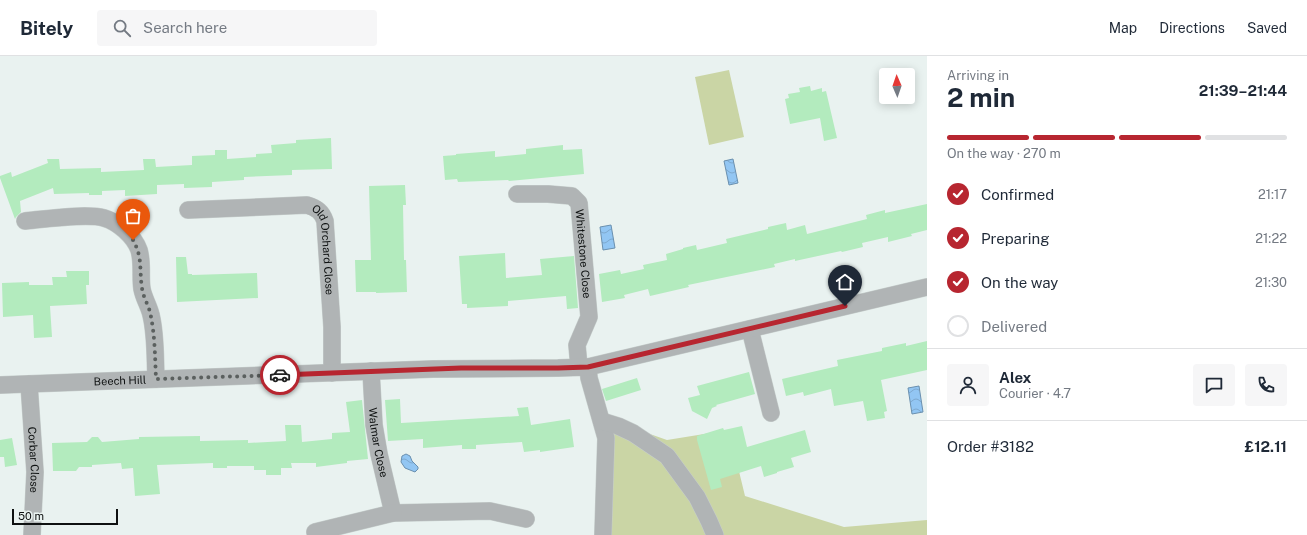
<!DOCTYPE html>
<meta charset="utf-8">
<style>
body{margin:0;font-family:"Public Sans",sans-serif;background:#f6f6f7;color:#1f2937;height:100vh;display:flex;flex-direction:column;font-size:15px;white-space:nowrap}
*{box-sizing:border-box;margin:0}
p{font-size:13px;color:#747a83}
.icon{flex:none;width:22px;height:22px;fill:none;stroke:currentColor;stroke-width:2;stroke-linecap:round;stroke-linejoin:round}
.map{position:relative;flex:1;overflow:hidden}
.side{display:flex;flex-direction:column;background:#fff;width:380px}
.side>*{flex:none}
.needle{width:26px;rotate:358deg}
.controls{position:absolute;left:879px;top:12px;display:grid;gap:8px}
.controls a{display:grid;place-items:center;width:36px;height:36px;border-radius:4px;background:#fff;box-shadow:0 2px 10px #0003;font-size:20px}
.scale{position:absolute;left:12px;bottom:10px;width:106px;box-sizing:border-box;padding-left:4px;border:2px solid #0e1111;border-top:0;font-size:11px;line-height:14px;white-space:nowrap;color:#0e1111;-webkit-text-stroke:3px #e9f2f0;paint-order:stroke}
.pin{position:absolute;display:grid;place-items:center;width:34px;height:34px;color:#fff;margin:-41px -17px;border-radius:50% 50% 50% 0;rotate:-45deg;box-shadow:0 0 4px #0007}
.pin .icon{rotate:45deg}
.courier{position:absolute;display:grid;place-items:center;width:40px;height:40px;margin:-20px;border:3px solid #b72630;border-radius:50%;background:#fff;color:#222;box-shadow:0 1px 5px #0007}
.head em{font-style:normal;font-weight:700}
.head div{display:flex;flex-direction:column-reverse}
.head{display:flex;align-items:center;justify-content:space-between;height:68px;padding:0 20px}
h1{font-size:26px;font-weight:700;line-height:30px}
.bar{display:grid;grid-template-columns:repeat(4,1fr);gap:6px 4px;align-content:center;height:48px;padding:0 20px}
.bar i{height:5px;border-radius:3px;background:#e0e1e3}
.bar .active{background:#b72630}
.bar p{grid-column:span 4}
.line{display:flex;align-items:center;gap:10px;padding:0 20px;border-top:1px solid #e0e1e3}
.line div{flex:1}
.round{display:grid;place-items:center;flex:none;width:42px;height:42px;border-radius:4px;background:#f6f6f7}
ol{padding:0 20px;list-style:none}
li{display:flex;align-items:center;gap:12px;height:44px}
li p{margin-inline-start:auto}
li .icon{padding:4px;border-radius:50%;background:#b72630;color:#fff;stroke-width:4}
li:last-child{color:#747a83}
li i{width:22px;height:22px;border:2px solid #e0e1e3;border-radius:50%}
header{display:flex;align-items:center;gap:24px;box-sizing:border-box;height:56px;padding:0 20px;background:#fff;border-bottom:1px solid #e0e1e3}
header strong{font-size:19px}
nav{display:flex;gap:22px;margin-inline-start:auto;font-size:14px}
.search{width:280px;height:36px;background:#f6f6f7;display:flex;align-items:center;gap:10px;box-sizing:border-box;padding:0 14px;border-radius:4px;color:#747a83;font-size:15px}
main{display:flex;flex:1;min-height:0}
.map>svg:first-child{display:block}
.grass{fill:#cad5a5}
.water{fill:url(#water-waves);stroke:#6a90af}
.building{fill:#b3ebbe}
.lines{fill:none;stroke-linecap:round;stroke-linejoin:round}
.minor-casing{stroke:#c6cecc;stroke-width:18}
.minor{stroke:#b0b4b5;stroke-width:17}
.done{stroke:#5b605f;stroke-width:4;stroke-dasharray:0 7.2}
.route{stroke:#b72630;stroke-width:5}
.labels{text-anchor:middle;stroke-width:4;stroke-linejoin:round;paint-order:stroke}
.street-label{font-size:11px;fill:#0e1111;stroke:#e9f2f0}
</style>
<header>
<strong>Bitely</strong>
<div class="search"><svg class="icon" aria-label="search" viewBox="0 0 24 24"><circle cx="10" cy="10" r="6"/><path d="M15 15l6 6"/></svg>Search here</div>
<nav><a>Map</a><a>Directions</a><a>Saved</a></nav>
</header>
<main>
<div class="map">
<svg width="927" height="479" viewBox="0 0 927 479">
<defs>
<pattern id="water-waves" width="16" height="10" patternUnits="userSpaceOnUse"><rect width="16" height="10" fill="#92c6f3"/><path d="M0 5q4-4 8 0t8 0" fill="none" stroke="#7da9cf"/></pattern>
</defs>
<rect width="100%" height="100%" fill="#e9f2f0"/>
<g class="grass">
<polygon points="729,14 744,81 709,89 695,21"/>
<polygon points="593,358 667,384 729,374 745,440 844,471 927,464 927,479 597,479 598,378"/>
</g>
<g class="water">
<polygon points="733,103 738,127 729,129 724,105"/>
<polygon points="611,169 615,192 603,194 600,171"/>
<polygon points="919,330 923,356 912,358 908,332"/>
<polygon points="406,398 410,400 412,405 418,411 418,413 415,416 405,412 401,406 402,400"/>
</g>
<g class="building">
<polygon points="810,30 811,35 822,32 822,36 826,35 837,82 824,85 820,62 790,68 785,43 789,42 788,38 800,36 799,32"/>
<polygon points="331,82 332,113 292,114 292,119 244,121 244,124 212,126 212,131 184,132 184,128 157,129 157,138 125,140 125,134 102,135 102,139 89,139 89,137 54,138 53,132 20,145 21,156 16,161 15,163 0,122 0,120 11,116 12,121 48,107 47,103 59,103 60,113 101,112 101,116 144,114 143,103 155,103 156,111 192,109 192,100 215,99 215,94 227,94 227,103 256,101 256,98 272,97 271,89 296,87 296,84"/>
<polygon points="563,89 563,94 582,93 584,118 509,125 508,124 458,126 457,123 445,124 443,100 456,99 456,98 495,95 495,101 526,98 526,93"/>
<polygon points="405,129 406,149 403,149 404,204 406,204 407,236 376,237 376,236 356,236 355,204 371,204 369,130"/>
<polygon points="927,148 927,174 911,178 912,180 888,186 888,181 862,187 863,191 842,196 841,195 795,205 795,203 774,208 775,211 688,229 689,231 650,240 648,233 624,239 625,242 602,246 599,218 620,214 621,218 644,213 643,209 667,204 666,198 683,193 683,192 696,189 697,194 727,187 726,183 768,173 768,171 786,167 787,174 805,169 807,178 867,163 866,159 885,154 885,157"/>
<polygon points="505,197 506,222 542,219 540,203 574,200 578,252 567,253 566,240 508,245 508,250 467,252 467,248 462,248 459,200"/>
<polygon points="176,201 186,201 188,218 192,218 192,219 257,217 258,242 177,246"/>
<polygon points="66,215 89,215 89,229 86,229 87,248 50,250 52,281 34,282 33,259 3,261 2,227 29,226 29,229 53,229 52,221 67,221"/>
<polygon points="927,285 927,314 881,324 887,355 884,356 885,362 867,365 863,345 834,350 831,333 804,340 803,336 786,340 782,323 838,310 837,304 882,295 882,292 906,287 906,290"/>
<polygon points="749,316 755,338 716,349 717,350 712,352 707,363 692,355 688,342 700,339 697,330"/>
<polygon points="637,322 641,334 606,345 602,333"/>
<polygon points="400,343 401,367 519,360 517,352 528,351 531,369 570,363 574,391 540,396 540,394 524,396 522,386 476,389 476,393 462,393 462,389 423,392 423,383 388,385 385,344"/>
<polygon points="362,344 368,403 347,405 347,407 316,411 316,407 291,407 292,412 281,412 281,419 266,419 266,414 254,414 254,410 227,410 227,412 213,412 213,407 157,409 160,438 135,440 133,412 122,413 121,407 92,409 92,411 79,411 76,415 53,415 52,387 87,386 92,381 98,381 102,386 139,383 139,381 200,380 200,385 248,384 248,387 286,385 285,369 301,369 302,386 332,383 332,377 350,376 346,346"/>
<polygon points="742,370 747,391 805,374 811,396 791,402 794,411 777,416 777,417 764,421 761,410 720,423 722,431 711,434 697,384 697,380 723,372 724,374"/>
<polygon points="12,382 17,409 5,411 4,401 0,401 0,384"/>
</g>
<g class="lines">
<defs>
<g id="minor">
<path id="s1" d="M517 138H548L572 140 579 147 589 261 577 289 579 311"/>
<path id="s2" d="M188 154 307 149C317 152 322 156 325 165L332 271V317"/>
<path d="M25 165C45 163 87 157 104 162 118 166 134 180 139 194 143 207 140 221 142 233 144 243 149 250 151 259 156 279 155 302 156 323"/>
<polyline points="750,273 771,357"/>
<polyline points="588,311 589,322 606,382 603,479"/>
<path id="s3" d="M371 315 374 369 379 398 393 457 490 455 526 463"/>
<path id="s4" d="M29 328 35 416 32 479"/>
<path id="s5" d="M0 329 433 313 558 312 588 311 927 231"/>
<polyline points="602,365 618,370 633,377 667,400 697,441 709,465 715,479"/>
<polyline points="315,476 393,457"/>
</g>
</defs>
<use href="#minor" class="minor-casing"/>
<use href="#minor" class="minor"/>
</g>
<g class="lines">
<path class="done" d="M133 184C143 202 139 213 142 232 143 242 150 251 151 261 155 281 155 302 156 323L280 319"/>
<polyline class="route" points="280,319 461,312 558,312 588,311 845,250"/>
</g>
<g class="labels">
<g class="street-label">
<text dy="4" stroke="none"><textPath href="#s2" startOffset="172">Old Orchard Close</textPath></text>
<text dy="4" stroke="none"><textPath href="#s1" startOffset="116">Whitestone Close</textPath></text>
<text dy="4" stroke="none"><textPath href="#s5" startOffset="120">Beech Hill</textPath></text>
<text dy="4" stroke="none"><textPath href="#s3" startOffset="72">Walmar Close</textPath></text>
<text dy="4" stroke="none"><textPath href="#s4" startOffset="76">Corbar Close</textPath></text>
</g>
</g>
</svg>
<div class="controls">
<a><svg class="needle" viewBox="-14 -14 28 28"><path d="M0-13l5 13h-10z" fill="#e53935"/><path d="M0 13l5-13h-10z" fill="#747a83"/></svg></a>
</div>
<div class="scale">50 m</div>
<div class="pin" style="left:133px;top:184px;background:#ea580c"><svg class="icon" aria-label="bag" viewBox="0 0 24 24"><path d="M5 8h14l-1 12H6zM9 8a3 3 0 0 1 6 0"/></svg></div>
<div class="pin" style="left:845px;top:250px;background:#1f2937"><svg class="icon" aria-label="home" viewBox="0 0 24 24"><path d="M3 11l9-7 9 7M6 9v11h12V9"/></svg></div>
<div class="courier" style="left:280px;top:319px"><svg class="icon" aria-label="car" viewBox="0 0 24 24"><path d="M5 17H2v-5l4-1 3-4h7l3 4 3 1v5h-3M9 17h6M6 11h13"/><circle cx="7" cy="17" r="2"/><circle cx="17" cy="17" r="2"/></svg></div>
</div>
<section class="side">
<div class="head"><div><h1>2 min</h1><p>Arriving in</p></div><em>21:39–21:44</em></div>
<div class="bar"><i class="active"></i><i class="active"></i><i class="active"></i><i></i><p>On the way · 270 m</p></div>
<ol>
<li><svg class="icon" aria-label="check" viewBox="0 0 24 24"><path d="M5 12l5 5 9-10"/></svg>Confirmed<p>21:17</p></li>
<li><svg class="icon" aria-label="check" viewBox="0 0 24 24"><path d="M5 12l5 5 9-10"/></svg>Preparing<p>21:22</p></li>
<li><svg class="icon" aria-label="check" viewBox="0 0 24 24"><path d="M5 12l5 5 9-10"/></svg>On the way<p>21:30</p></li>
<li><i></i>Delivered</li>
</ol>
<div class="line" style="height:72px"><a class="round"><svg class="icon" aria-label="person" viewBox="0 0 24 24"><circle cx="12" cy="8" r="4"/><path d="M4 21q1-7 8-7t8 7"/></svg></a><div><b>Alex</b><p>Courier · 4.7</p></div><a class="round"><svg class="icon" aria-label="chat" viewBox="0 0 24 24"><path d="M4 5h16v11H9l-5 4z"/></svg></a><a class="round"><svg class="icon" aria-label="phone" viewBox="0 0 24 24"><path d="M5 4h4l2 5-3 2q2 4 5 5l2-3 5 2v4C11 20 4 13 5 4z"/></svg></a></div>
<div class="line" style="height:52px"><div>Order #3182</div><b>£12.11</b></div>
</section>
</main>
